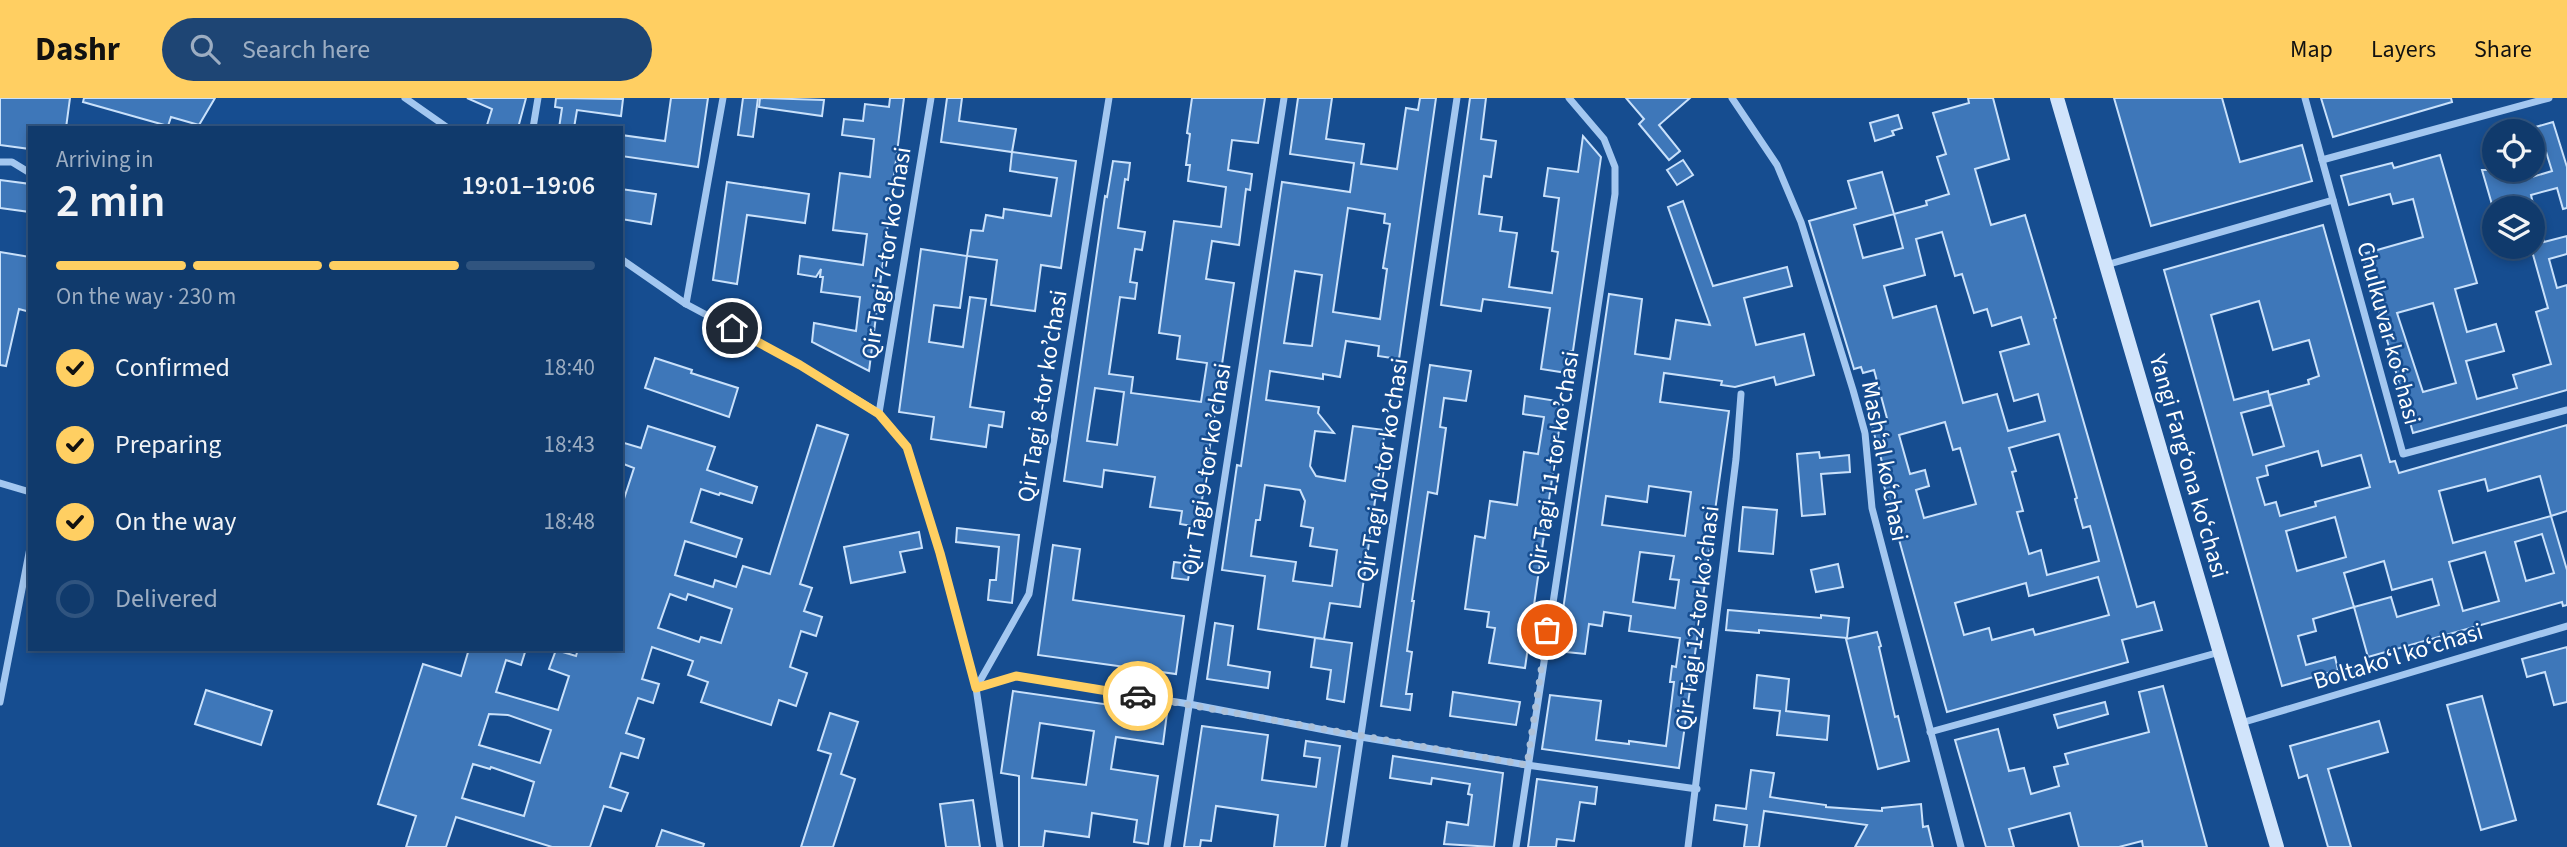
<!DOCTYPE html>
<meta charset="utf-8">
<style>
body{margin:0;font-family:"Source Sans 3",sans-serif;background:#1e4574;color:#f1f3f6;height:100vh;display:flex;flex-direction:column;font-size:26px;white-space:nowrap}
*{box-sizing:border-box;margin:0}
p{font-size:23px;color:#9cadc2}
.icon{flex:none;width:38px;height:38px;fill:none;stroke:currentColor;stroke-width:2;stroke-linecap:round;stroke-linejoin:round}
.map{position:relative;flex:1;overflow:hidden}
.side{position:absolute;left:28px;top:28px;width:595px;height:525px;display:flex;flex-direction:column;background:#103a6c;border-radius:0px;box-shadow:0 4px 10px #0003,0 0 0 2px #30547f}
.side>*{flex:none}
.buttons{position:absolute;left:2482px;top:21px;display:grid;gap:14px}
.buttons a{display:grid;place-items:center;width:63px;height:63px;border-radius:50%;background:#103a6c;box-shadow:0 4px 10px #0003,0 0 0 2px #30547f;font-size:35px}
.pin{position:absolute;display:grid;place-items:center;width:60px;height:60px;color:#fff;margin:-30px;border:4px solid #fff;border-radius:50%;box-shadow:0 2px 7px #0007}
.courier{position:absolute;display:grid;place-items:center;width:70px;height:70px;margin:-35px;border:5px solid #ffcf62;border-radius:50%;background:#fff;color:#222;box-shadow:0 2px 9px #0007}
.overview em{font-style:normal;font-weight:600}
.overview div{display:flex;flex-direction:column-reverse}
.overview{display:flex;align-items:center;justify-content:space-between;height:119px;padding:0 28px}
h1{font-size:46px;font-weight:600;line-height:52px}
.bar{display:grid;grid-template-columns:repeat(4,1fr);gap:10px 7px;align-content:center;height:84px;padding:0 28px}
.bar i{height:9px;border-radius:5px;background:#30547f}
.bar .active{background:#ffcf62}
.bar p{grid-column:span 4}
ol{padding:0 28px;list-style:none}
li{display:flex;align-items:center;gap:21px;height:77px}
li p{margin-inline-start:auto}
li .icon{padding:7px;border-radius:50%;background:#ffcf62;color:#111;stroke-width:4}
li:last-child{color:#9cadc2}
li i{width:38px;height:38px;border:4px solid #30547f;border-radius:50%}
header{display:flex;align-items:center;gap:42px;box-sizing:border-box;height:98px;padding:0 35px;background:#ffcf62;color:#111}
header strong{font-size:33px}
nav{display:flex;gap:38px;margin-inline-start:auto;font-size:24px}
.search{width:490px;height:63px;background:#1e4574;display:flex;align-items:center;gap:18px;box-sizing:border-box;padding:0 24px;border-radius:38px;color:#9cadc2;font-size:26px}
.map>svg:first-child{display:block}
.building{fill:#3e77b9;stroke:#c9e1fb;stroke-width:2;fill-rule:evenodd}
.lines{fill:none;stroke-linecap:round;stroke-linejoin:round}
.minor{stroke:#a3c7f0;stroke-width:7}
.secondary{stroke:#d1e4fb;stroke-width:14}
.done{stroke:#adc1d8;stroke-width:7;stroke-dasharray:0 12.6}
.route{stroke:#ffcf62;stroke-width:9}
.labels{text-anchor:middle;stroke-width:5;stroke-linejoin:round;paint-order:stroke}
.street-label{font-size:24px;fill:#fff;stroke:#164d90}
</style>
<header>
<strong>Dashr</strong>
<div class="search"><svg class="icon" aria-label="search" viewBox="0 0 24 24"><circle cx="10" cy="10" r="6"/><path d="M15 15l6 6"/></svg>Search here</div>
<nav><a>Map</a><a>Layers</a><a>Share</a></nav>
</header>
<div class="map">
<svg width="2567" height="749" viewBox="0 0 2567 749">
<rect width="100%" height="100%" fill="#164d90"/>
<g class="building">
<polygon points="0,0 70,0 66,30 30,30 30,51 0,47"/>
<polygon points="84,0 215,0 199,27 171,19 168,28 83,4"/>
<polygon points="467,0 526,0 518,30 496,30 487,27 492,11"/>
<polygon points="556,0 623,1 621,18 577,12 574,30 559,30 562,10 555,9"/>
<polygon points="671,0 708,0 698,69 621,58 621,37 665,43"/>
<polygon points="743,0 758,0 753,39 738,37"/>
<polygon points="760,0 824,2 822,18 759,9"/>
<polygon points="890,0 904,0 869,273 812,244 814,225 856,233 860,199 821,194 823,179 820,179 821,171 816,179 798,176 800,158 863,167 867,136 833,132 840,75 870,79 874,41 842,37 844,21 863,23 865,6 889,9"/>
<polygon points="947,0 962,0 959,23 1016,31 1012,54 941,44"/>
<path d="M1192 0H1265L1258 45 1232 42 1228 72 1252 76 1250 92 1246 91 1239 147 1212 143 1206 181 1234 185 1198 429 1180 426 1182 413 1150 409 1155 379 1104 372 1102 389 1064 383 1105 98 1107 99 1113 63 1130 65 1128 82 1125 81 1118 130 1145 134 1142 152 1135 151 1130 184 1137 185 1135 201 1120 199 1109 276 1133 279 1131 295 1201 304 1207 265 1177 261 1180 238 1159 235 1174 123 1221 129 1226 89 1188 83 1190 67H1186L1190 36 1187 35ZM1095 290 1124 294 1117 347 1087 343Z"/>
<path d="M1298 0H1332L1326 41 1364 46 1361 66 1397 71 1406 10 1418 12 1420 0H1436L1399 261 1378 258 1379 248 1346 243 1340 279 1323 276V281L1270 273 1266 302 1319 309 1318 315 1334 335 1315 333 1310 368 1316 378 1345 383 1353 328 1385 332 1360 509 1330 505 1324 541 1258 531 1265 478 1222 472 1237 367 1241 368 1282 84 1350 94 1354 65 1290 56ZM1348 110 1385 116 1384 125 1390 126 1383 170 1387 171 1380 221 1333 214ZM1295 173 1322 177 1312 248 1284 245ZM1265 387 1300 392 1305 403 1301 428 1313 430 1310 448 1337 452 1332 488 1293 483 1296 464 1251 458 1256 422H1260Z"/>
<polygon points="1470,0 1486,0 1481,41 1496,43 1491,79 1484,78 1479,116 1502,119 1500,133 1517,135 1509,189 1552,195 1558,154 1552,153 1559,100 1544,98 1548,70 1578,74 1583,38 1601,59 1573,253 1570,253 1567,275 1541,271 1550,210 1483,201 1481,213 1441,207"/>
<polygon points="1626,0 1690,0 1659,27 1680,53 1669,62 1639,26 1644,21"/>
<path d="M1968 0H1993L2009 61 1975 71 1991 127 2025 117 2056 220 2054 221 2137 509 2154 504 2162 532 2122 542 2128 564 1947 614 1883 384 1887 382 1872 328 1888 324 1874 272 1863 275 1861 269 1854 271 1809 123 1856 110 1848 83 1882 74 1894 116 1927 107 1926 103 1949 96 1937 59 1946 56 1933 15 1969 5ZM1894 116 1903 150 1863 160 1854 127ZM1942 134 1955 178 1962 176 1974 215 1987 211 1992 228 2021 219 2029 246 2000 254 2014 303 2038 296 2045 323 2008 333 1997 296 1963 305 1936 208 1893 220 1884 188 1925 177 1916 141ZM1945 324 1953 352 1960 350 1976 406 1924 420 1916 392 1929 388 1925 372 1910 376 1899 337ZM2059 336 2077 400 2075 401 2083 430 2090 428 2099 463 2047 477 2041 452 2029 456 2017 414 2023 413 2012 374 2016 373 2009 350ZM2098 479 2109 517 2035 537 2033 531 1992 542 1989 530 1964 537 1955 505 2026 485 2029 498Z"/>
<polygon points="2114,0 2222,0 2240,64 2302,47 2312,83 2151,128"/>
<polygon points="2321,0 2451,0 2452,4 2333,39"/>
<polygon points="1898,17 1902,30 1892,33 1894,37 1875,43 1870,25"/>
<polygon points="2553,24 2567,69 2567,110 2563,111 2557,90 2531,97 2534,110 2493,110 2482,72 2518,72 2522,82 2552,73 2543,44 2532,48 2532,30"/>
<polygon points="1012,54 1076,63 1061,170 1041,167 1035,213 991,207 997,162 967,158 971,132 983,133 986,117 1003,120 1004,111 1051,118 1057,80 1010,73"/>
<path d="M2440 57 2477 185 2455 191 2467 234 2496 226 2504 253 2466 263 2477 301 2517 290 2513 277 2551 266 2536 214 2548 210 2532 153V117L2536 116 2544 144 2567 138V156L2549 161 2557 190 2567 187V292L2413 335 2363 156 2423 139 2413 101 2393 106 2390 96 2349 107 2341 78 2392 65 2394 70ZM2433 205 2456 285 2423 294 2397 215Z"/>
<polygon points="1683,62 1693,77 1677,87 1667,72"/>
<polygon points="0,82 30,86 30,114 0,110"/>
<polygon points="727,84 809,96 805,125 747,117 737,186 713,182"/>
<polygon points="621,91 656,96 651,126 621,121"/>
<path d="M1683 103 1713 188 1787 169 1792 188 1744 200 1756 247 1804 236 1814 277 1776 287 1774 279 1735 289 1721 287 1722 283 1664 275 1660 304 1729 313 1679 670 1542 651 1550 597 1601 603 1596 642 1629 646V643L1666 648 1674 584H1670L1672 568 1676 569 1680 540 1629 533 1631 518 1604 514 1602 528 1589 526 1585 556 1557 553 1609 196 1642 201 1635 256 1670 261 1676 222 1710 227 1668 109ZM1649 388 1691 394 1685 438 1602 427 1606 398 1647 404ZM1640 454 1674 458 1670 481 1679 482 1675 510 1633 504Z"/>
<path d="M2323 127 2390 364 2395 363 2399 375 2567 327V413L2551 418 2567 472V507L2563 508 2562 504 2368 559 2354 509 2313 521 2316 533 2298 538 2306 567 2335 559 2338 572 2282 588 2164 172ZM2259 203 2273 252 2309 242 2319 278 2308 282 2309 286 2269 297 2284 348 2253 357 2241 315 2271 307 2268 293 2234 302 2211 217ZM2318 353 2322 368 2361 357 2370 389 2315 404 2316 408 2280 418 2276 404 2265 407 2257 380 2268 377 2266 368ZM2540 378 2551 418 2453 445 2439 393 2485 381 2488 393ZM2335 419 2346 459 2297 473 2286 433ZM2542 436 2554 475 2526 483 2515 444ZM2485 454 2499 503 2463 513 2449 464ZM2384 463 2392 492 2432 481 2439 507 2397 519 2391 499 2354 509 2344 475Z"/>
<polygon points="921,151 967,158 960,210 934,207 929,244 963,249 970,199 986,201 970,309 1004,314 1002,329 989,327 986,349 931,341 934,319 899,314"/>
<polygon points="0,154 30,159 30,214 19,211 6,268 0,267"/>
<polygon points="655,260 692,272 691,275 738,290 729,319 645,290"/>
<polygon points="1430,267 1471,273 1466,303 1444,300 1440,329 1446,330 1437,396 1428,394 1412,503 1414,503 1407,553 1412,554 1406,596 1412,596 1410,612 1381,608"/>
<polygon points="1525,298 1563,304 1525,570 1489,565 1495,530 1487,529 1489,514 1465,511 1475,438 1485,440 1490,403 1517,407 1524,354 1538,356 1544,319 1523,316"/>
<path d="M817 327 848 337 800 486 812 490 804 513 822 519 816 538 801 533 790 569 807 575 796 608 779 602 771 627 701 604 708 584 688 577 693 563 652 549 642 581 659 586 653 605 638 600 626 635 644 641 638 660 621 655 610 689 628 695 621 713 604 708 590 749H552L456 719 446 749H406L416 718 378 706 423 566 461 578 469 551H526L521 567 506 562 496 594 558 612 569 578 549 571 556 552 576 558 578 551H621V410L634 370 621 365V344L641 350 648 328 715 349 707 372 757 389 752 405 720 395 719 397 701 391 691 424 742 441 736 459 685 443 675 477 713 489 715 482 736 489 743 468 770 476ZM670 496 686 502 688 496 732 511 721 545 701 539 699 544 658 530ZM489 616 508 617 551 632 540 665 479 647ZM473 666 490 671 491 669 534 684 524 718 462 700Z"/>
<polygon points="1819,354 1820,360 1849,357 1850,374 1821,376 1825,416 1802,418 1797,356"/>
<polygon points="1743,409 1777,412 1773,456 1739,453"/>
<polygon points="957,430 1019,437 1012,505 988,502 990,482 996,482 999,449 956,444"/>
<polygon points="919,434 922,450 900,454 905,474 851,485 844,449"/>
<polygon points="1053,447 1080,451 1073,502 1184,518 1176,576 1038,557"/>
<polygon points="1174,464 1191,466 1188,482 1172,480"/>
<polygon points="1838,466 1843,489 1816,494 1811,472"/>
<polygon points="1728,512 1821,520 1821,517 1849,520 1847,540 1759,532 1759,535 1726,532"/>
<polygon points="1215,525 1233,528 1228,567 1270,574 1268,590 1207,581"/>
<polygon points="1877,534 1881,548 1879,549 1895,619 1898,618 1909,663 1878,671 1846,541"/>
<polygon points="1315,540 1352,545 1344,604 1327,601 1331,572 1311,569"/>
<polygon points="2567,549 2567,604 2554,607 2545,574 2527,579 2522,561"/>
<polygon points="1757,577 1789,581 1786,613 1829,618 1827,642 1777,637 1780,613 1754,610"/>
<polygon points="2163,588 2207,749 2143,749 2142,743 2119,749 2079,749 2070,715 2009,731 2014,749 1986,749 1955,642 1998,631 2009,673 2024,670 2031,696 2059,688 2054,669 2068,666 2065,656 2149,634 2139,594"/>
<polygon points="206,592 272,613 261,647 195,626"/>
<path d="M1013 593 1167 615 1163 646 1116 639 1111 671 1158 678 1148 746 1134 744 1137 722 1092 715 1089 739 1045 733 1043 749H1019V678L1001 675ZM1040 625 1094 633 1086 687 1032 680Z"/>
<polygon points="1453,594 1520,604 1516,627 1450,618"/>
<polygon points="2482,598 2516,722 2481,732 2447,607"/>
<polygon points="2105,604 2108,616 2058,630 2054,617"/>
<polygon points="830,615 858,624 841,676 855,681 833,749 801,749 831,656 818,652"/>
<polygon points="2379,623 2388,654 2328,671 2351,749 2328,749 2307,677 2299,680 2290,648"/>
<polygon points="1202,628 1268,637 1262,682 1316,689 1320,660 1304,658 1306,643 1340,648 1325,749 1274,749 1278,717 1216,708 1211,743 1201,742 1200,749 1184,749"/>
<polygon points="1393,658 1503,675 1494,749 1444,746 1447,724 1468,727 1472,697 1468,696 1470,686 1432,680 1431,686 1390,680"/>
<polygon points="1751,672 1774,675 1770,699 1826,707 1826,709 1882,713 1882,710 1921,706 1923,729 1928,728 1933,749 1855,749 1867,727 1764,713 1759,749 1744,749 1747,727 1714,722 1716,707 1746,711"/>
<polygon points="1537,681 1597,689 1595,706 1580,704 1574,743 1557,741 1556,749 1528,749"/>
<polygon points="973,702 980,749 946,749 940,706"/>
<polygon points="662,732 704,746 703,749 656,749"/>
</g>
<g class="lines">
<g class="minor">
<polyline points="405,0 448,30"/>
<polyline points="1732,0 1777,67 1801,124 1853,292 1865,335 1872,410 1961,749"/>
<polyline points="2305,0 2403,356 2567,312"/>
<polyline points="533,30 538,0"/>
<polyline points="2322,62 2549,0"/>
<polyline points="0,64 12,64 30,75"/>
<polyline points="621,161 686,206 800,267 879,315 907,349 940,455 976,590 1000,749"/>
<polyline points="2106,167 2333,102"/>
<polyline points="686,206 723,0"/>
<polyline points="879,315 931,0"/>
<polyline points="0,385 30,394"/>
<polyline points="976,590 1016,578 1189,606 1361,639 1527,667 1697,691"/>
<polyline points="976,590 1029,496 1109,0"/>
<polyline points="0,604 30,450"/>
<polyline points="2241,625 2567,528"/>
<polyline points="1930,634 2220,554"/>
<polyline points="1167,749 1284,0"/>
<polyline points="1344,749 1457,0"/>
<polyline points="1516,749 1615,96 1615,69 1604,41 1569,0"/>
<polyline points="1688,749 1736,361 1741,296"/>
</g>
<polyline class="secondary" points="2057,0 2277,749"/>
</g>
<g class="lines">
<polyline class="done" points="1138,598 1527,667 1547,532"/>
<polyline class="route" points="732,230 800,267 879,316 907,349 940,455 976,590 1016,578 1138,598"/>
</g>
<g class="labels">
<g class="street-label">
<text transform="translate(886 155) rotate(-81)" y="8">Qir Tagi 7-tor koʼchasi</text>
<text transform="translate(2389 235) rotate(75)" y="8">Chulkuvar koʻchasi</text>
<text transform="translate(1042 298) rotate(-81)" y="8">Qir Tagi 8-tor koʼchasi</text>
<text transform="translate(1885 363) rotate(79)" y="8">Mashʻal koʻchasi</text>
<text transform="translate(1553 365) rotate(-81)" y="8">Qir Tagi 11-tor koʼchasi</text>
<text transform="translate(2189 368) rotate(74)" y="8">Yangi Fargʻona koʻchasi</text>
<text transform="translate(1206 371) rotate(-81)" y="8">Qir Tagi 9-tor koʼchasi</text>
<text transform="translate(1382 372) rotate(-81)" y="8">Qir Tagi 10-tor koʼchasi</text>
<text transform="translate(1697 520) rotate(-83)" y="8">Qir Tagi 12-tor koʼchasi</text>
<text transform="translate(2398 558) rotate(-17)" y="8">Boltakoʻl koʻchasi</text>
</g>
</g>
</svg>
<div class="buttons">
<a><svg class="icon" aria-label="locate" viewBox="0 0 24 24"><circle cx="12" cy="12" r="6"/><path d="M12 2v4M12 18v4M2 12h4M18 12h4"/></svg></a>
<a><svg class="icon" aria-label="layers" viewBox="0 0 24 24"><path d="M12 4l9 5-9 5-9-5zM3 14l9 5 9-5"/></svg></a>
</div>
<div class="pin" style="left:1547px;top:532px;background:#ea580c"><svg class="icon" aria-label="bag" viewBox="0 0 24 24"><path d="M5 8h14l-1 12H6zM9 8a3 3 0 0 1 6 0"/></svg></div>
<div class="pin" style="left:732px;top:230px;background:#1f2937"><svg class="icon" aria-label="home" viewBox="0 0 24 24"><path d="M3 11l9-7 9 7M6 9v11h12V9"/></svg></div>
<div class="courier" style="left:1138px;top:598px"><svg class="icon" aria-label="car" viewBox="0 0 24 24"><path d="M5 17H2v-5l4-1 3-4h7l3 4 3 1v5h-3M9 17h6M6 11h13"/><circle cx="7" cy="17" r="2"/><circle cx="17" cy="17" r="2"/></svg></div>
<section class="side">
<div class="overview"><div><h1>2 min</h1><p>Arriving in</p></div><em>19:01–19:06</em></div>
<div class="bar"><i class="active"></i><i class="active"></i><i class="active"></i><i></i><p>On the way · 230 m</p></div>
<ol>
<li><svg class="icon" aria-label="check" viewBox="0 0 24 24"><path d="M5 12l5 5 9-10"/></svg>Confirmed<p>18:40</p></li>
<li><svg class="icon" aria-label="check" viewBox="0 0 24 24"><path d="M5 12l5 5 9-10"/></svg>Preparing<p>18:43</p></li>
<li><svg class="icon" aria-label="check" viewBox="0 0 24 24"><path d="M5 12l5 5 9-10"/></svg>On the way<p>18:48</p></li>
<li><i></i>Delivered</li>
</ol>
</section>
</div>
